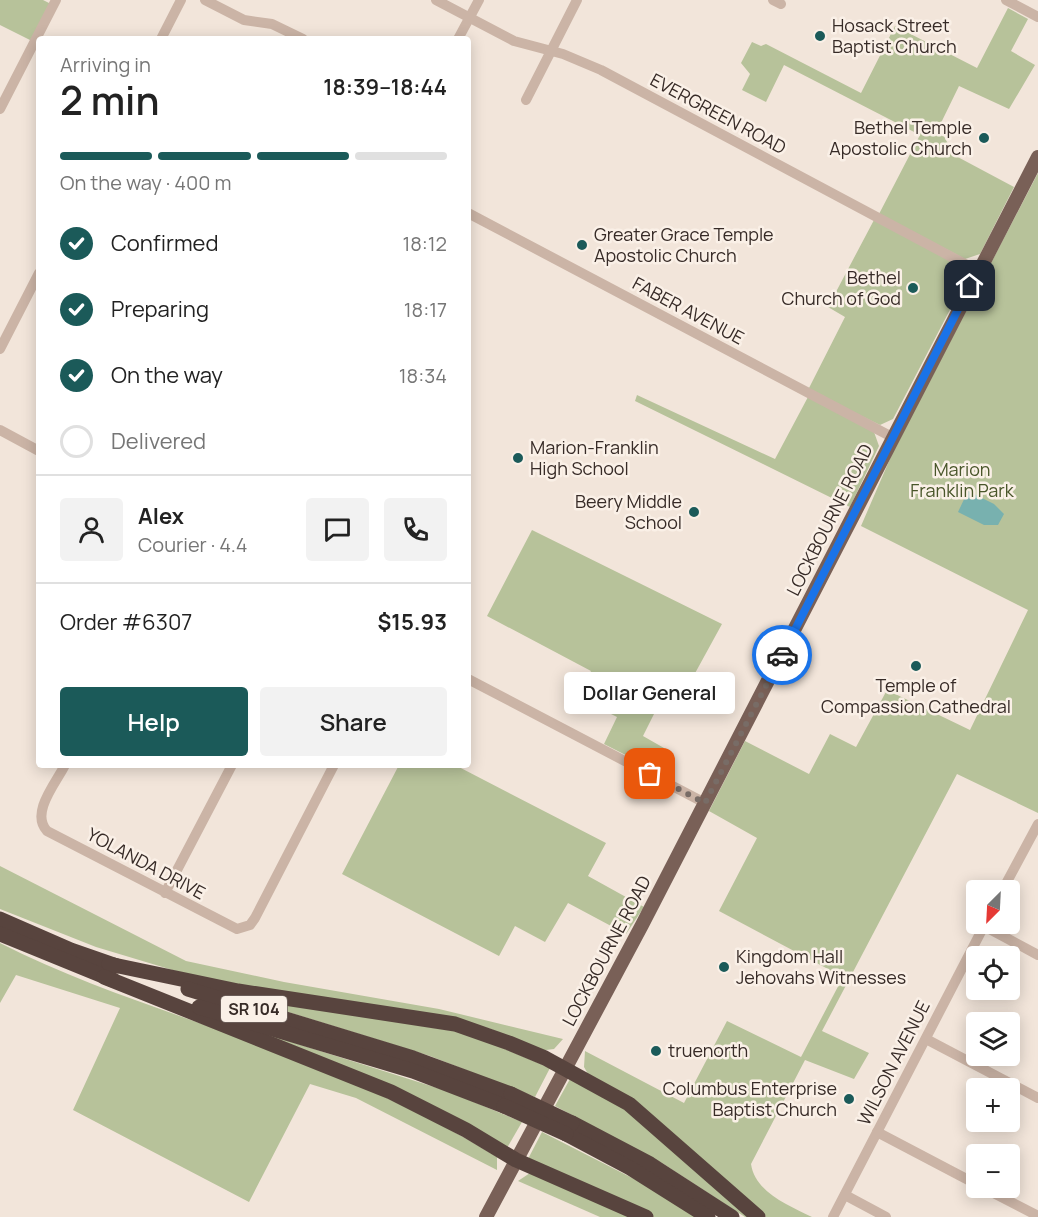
<!DOCTYPE html>
<meta charset="utf-8">
<style>
body{margin:0;font-family:Manrope,sans-serif;background:#f2f2f2;color:#222;height:100vh;display:flex;flex-direction:column;font-size:22px;white-space:nowrap}
*{box-sizing:border-box;margin:0}
p{font-size:20px;color:#767676}
.icon{flex:none;width:33px;height:33px;fill:none;stroke:currentColor;stroke-width:2;stroke-linecap:round;stroke-linejoin:round}
.map{position:relative;flex:1;overflow:hidden}
.panel{position:absolute;left:36px;top:36px;width:435px;height:732px;display:flex;flex-direction:column;background:#fff;border-radius:6px;box-shadow:0 3px 15px #0003}
.panel>*{flex:none}
.needle{width:39px;rotate:204deg}
.fabs{position:absolute;left:966px;top:880px;display:grid;gap:12px}
.fabs a{display:grid;place-items:center;width:54px;height:54px;border-radius:6px;background:#fff;box-shadow:0 3px 15px #0003;font-size:30px}
.pin{position:absolute;display:grid;place-items:center;width:51px;height:51px;color:#fff;margin:-26px;border-radius:12px;box-shadow:0 3px 9px #0006}
.courier{position:absolute;display:grid;place-items:center;width:60px;height:60px;margin:-30px;border:4px solid #1a73e8;border-radius:50%;background:#fff;color:#222;box-shadow:0 2px 8px #0007}
.bubble{position:absolute;height:42px;border-radius:6px;background:#fff;box-shadow:0 3px 15px #0003;font-size:20px;font-weight:600;line-height:42px;text-align:center}
.headline em{font-style:normal;font-weight:600}
.headline div{display:flex;flex-direction:column-reverse}
.headline{display:flex;align-items:center;justify-content:space-between;height:102px;padding:0 24px}
h1{font-size:39px;font-weight:600;line-height:45px}
.bar{display:grid;grid-template-columns:repeat(4,1fr);gap:9px 6px;align-content:center;height:72px;padding:0 24px}
.bar i{height:8px;border-radius:4px;background:#e0e0e0}
.bar .selected{background:#1b5a59}
.bar p{grid-column:span 4}
.line{display:flex;align-items:center;gap:15px;padding:0 24px;border-top:2px solid #e0e0e0}
.line div{flex:1}
.round{display:grid;place-items:center;flex:none;width:63px;height:63px;border-radius:6px;background:#f2f2f2}
ol{padding:0 24px;list-style:none}
li{display:flex;align-items:center;gap:18px;height:66px}
li p{margin-inline-start:auto}
li .icon{padding:6px;border-radius:50%;background:#1b5a59;color:#fff;stroke-width:4}
li:last-child{color:#767676}
li i{width:33px;height:33px;border:3px solid #e0e0e0;border-radius:50%}
.button{display:flex;gap:12px;margin-top:auto;padding:12px 24px}
.button a{flex:1;height:69px;border-radius:6px;background:#1b5a59;color:#fff;font-size:24px;font-weight:600;line-height:69px;text-align:center}
.button a+a{background:#f2f2f2;color:#222}
.map>svg:first-child{display:block}
.green{fill:#b7c29a}
.water{fill:#78b1af}
.lines{fill:none;stroke-linecap:round;stroke-linejoin:round}
.minor{stroke:#cbb4a6;stroke-width:10}
.major{stroke:#796057;stroke-width:14}
.highway{stroke:#58443e;stroke-width:15}
.highway-bridge{stroke:#58443e;stroke-width:15}
.done{stroke:#786c66;stroke-width:6;stroke-dasharray:0 10.8}
.route{stroke:#1a73e8;stroke-width:8}
.poi-dot{fill:#1b5a59;stroke:#faf0e7;stroke-width:2}
.labels{text-anchor:middle;stroke-width:5;stroke-linejoin:round;paint-order:stroke}
.shield{fill:#faf0e7;stroke:#726661;stroke-width:1.5}
.shield-label{font-size:16px;font-weight:bold;fill:#372b27}
.poi-label{font-size:18px;fill:#372b27;stroke:#faf0e7;text-anchor:start}
.street-label{font-size:18px;fill:#372b27;stroke:#faf0e7}
.park-label{font-size:18px;fill:#49562a;stroke:#faf0e7}
</style>
<div class="map">
<svg width="1038" height="1217" viewBox="0 0 1038 1217">
<rect width="100%" height="100%" fill="#f2e5da"/>
<g class="green">
<polygon points="0,0 43,0 51,4 32,41 0,25"/>
<polygon points="1008,8 1028,19 1011,51 1035,65 1009,109 959,86 939,127 954,155 1014,187 980,254 965,259 879,214 920,135 784,65 766,102 742,90 750,74 741,63 752,42 761,46 766,44 861,93 895,26 977,68"/>
<path d="M1038 173V813L957 774 822 1031 869 1053 854 1079 805 1060 751 1164C755 1192 788 1205 812 1217H766L693 1153 588 1074 584 1067 585 1051 684 1103 727 1021 801 1057 843 977 719 911 757 838 709 811 745 741 809 774 830 734 856 747 887 690 970 730 1028 610 861 526 896 445Z"/>
<polygon points="874,220 963,267 966,279 893,419 880,425 808,390 845,317 828,307"/>
<polygon points="637,395 775,459 808,397 874,432 879,446 850,507 635,401"/>
<polygon points="532,530 722,624 682,697 666,690 643,736 664,748 653,769 604,744 617,717 577,697 591,671 487,616"/>
<polygon points="399,765 455,765 606,843 588,876 644,907 626,934 568,903 545,942 515,926 499,956 342,874"/>
<polygon points="0,866 186,961 284,982 439,1009 563,1039 554,1049 538,1051 491,1029 425,1013 219,984 96,947 0,909"/>
<path d="M0 943C78 983 163 1009 246 1040 333 1072 418 1108 497 1157V1170L356 1098 310 1084 249 1202 73 1110 120 1008 16 975 0 1003Z"/>
<polygon points="243,998 467,1033 550,1068 535,1097 430,1056"/>
<polygon points="257,1031 450,1092 522,1122 507,1148"/>
<polygon points="570,1079 633,1114 752,1217 745,1217 662,1163 555,1106"/>
<polygon points="542,1132 640,1182 697,1217 654,1217 540,1166 528,1159"/>
<polygon points="530,1173 631,1217 600,1217 518,1181"/>
</g>
<polygon class="water" points="968,491 994,504 1004,514 998,525 984,525 958,512"/>
<g class="lines">
<g class="minor">
<polyline points="205,0 244,20 272,24 303,39"/>
<polyline points="436,0 514,41 563,54 601,70 978,271"/>
<polyline points="773,0 781,4"/>
<polyline points="1006,0 1038,17"/>
<polyline points="161,39 181,0"/>
<polyline points="458,39 479,0"/>
<polyline points="526,100 577,0"/>
<polyline points="0,109 56,0"/>
<polyline points="468,213 892,437"/>
<polyline points="0,349 39,273"/>
<polyline points="0,430 39,451"/>
<polyline points="468,679 705,803"/>
<path d="M65 765C56 783 30 813 47 831L237 929 250 925 255 918 334 765"/>
<polyline points="1002,891 1038,824"/>
<polyline points="165,893 232,765"/>
<polyline points="984,926 1038,955"/>
<polyline points="926,1039 1038,1098"/>
<polyline points="877,1132 976,1184"/>
<polyline points="984,1188 1038,1216"/>
<polyline points="845,1195 886,1217"/>
<polyline points="833,1217 985,924"/>
</g>
<polyline class="major" points="486,1217 642,925 1038,157"/>
<g class="highway">
<polyline points="0,919 71,950 117,966"/>
<polyline points="0,934 113,980"/>
<polyline points="109,964 238,991 455,1024 509,1043 545,1058 629,1104 758,1217"/>
<polyline points="104,977 391,1092 466,1130 516,1160 646,1217"/>
<polyline points="188,989 413,1058 511,1094"/>
<polyline points="199,1007 413,1071 504,1106"/>
<polyline points="572,1123 650,1164 732,1217"/>
<polyline points="566,1134 630,1168 708,1217"/>
</g>
<g class="highway-bridge">
<polyline points="511,1094 572,1123"/>
<polyline points="504,1106 566,1134"/>
</g>
</g>
<g class="lines">
<polyline class="done" points="650,774 705,803 782,655"/>
<polyline class="route" points="782,655 970,286"/>
</g>
<g class="poi-dot">
<circle cx="820" cy="36" r="6"/>
<circle cx="984" cy="138" r="6"/>
<circle cx="582" cy="245" r="6"/>
<circle cx="913" cy="288" r="6"/>
<circle cx="518" cy="458" r="6"/>
<circle cx="694" cy="512" r="6"/>
<circle cx="916" cy="666" r="6"/>
<circle cx="724" cy="967" r="6"/>
<circle cx="656" cy="1051" r="6"/>
<circle cx="849" cy="1099" r="6"/>
</g>
<g class="labels">
<rect class="shield" x="221" y="996" width="66" height="26" rx="4.5"/>
<g class="shield-label">
<text x="254" y="1015">SR 104</text>
</g>
<g class="poi-label">
<text x="832" y="32">Hosack Street<tspan x="832" dy="21">Baptist Church</tspan></text>
<text x="972" y="134" text-anchor="end">Bethel Temple<tspan x="972" dy="21">Apostolic Church</tspan></text>
<text x="594" y="241">Greater Grace Temple<tspan x="594" dy="21">Apostolic Church</tspan></text>
<text x="901" y="284" text-anchor="end">Bethel<tspan x="901" dy="21">Church of God</tspan></text>
<text x="530" y="454">Marion-Franklin<tspan x="530" dy="21">High School</tspan></text>
<text x="682" y="508" text-anchor="end">Beery Middle<tspan x="682" dy="21">School</tspan></text>
<text x="916" y="692" text-anchor="middle">Temple of<tspan x="916" dy="21">Compassion Cathedral</tspan></text>
<text x="736" y="963">Kingdom Hall<tspan x="736" dy="21">Jehovahs Witnesses</tspan></text>
<text x="668" y="1057">truenorth</text>
<text x="837" y="1095" text-anchor="end">Columbus Enterprise<tspan x="837" dy="21">Baptist Church</tspan></text>
</g>
<g class="street-label">
<text transform="translate(718 114) rotate(28)" y="6">EVERGREEN ROAD</text>
<text transform="translate(688 311) rotate(28)" y="6">FABER AVENUE</text>
<text transform="translate(830 520) rotate(-63)" y="6">LOCKBOURNE ROAD</text>
<text transform="translate(146 864) rotate(28)" y="6">YOLANDA DRIVE</text>
<text transform="translate(607 951) rotate(-62)" y="6">LOCKBOURNE ROAD</text>
<text transform="translate(894 1063) rotate(-63)" y="6">WILSON AVENUE</text>
</g>
<g class="park-label">
<text x="962" y="476">Marion<tspan x="962" dy="21">Franklin Park</tspan></text>
</g>
</g>
</svg>
<div class="fabs">
<a><svg class="needle" viewBox="-14 -14 28 28"><path d="M0-13l5 13h-10z" fill="#e53935"/><path d="M0 13l5-13h-10z" fill="#767676"/></svg></a>
<a><svg class="icon" aria-label="locate" viewBox="0 0 24 24"><circle cx="12" cy="12" r="6"/><path d="M12 2v4M12 18v4M2 12h4M18 12h4"/></svg></a>
<a><svg class="icon" aria-label="layers" viewBox="0 0 24 24"><path d="M12 4l9 5-9 5-9-5zM3 14l9 5 9-5"/></svg></a>
<a>+</a>
<a>−</a>
</div>
<div class="pin" style="left:650px;top:774px;background:#ea580c"><svg class="icon" aria-label="bag" viewBox="0 0 24 24"><path d="M5 8h14l-1 12H6zM9 8a3 3 0 0 1 6 0"/></svg></div>
<div class="pin" style="left:970px;top:286px;background:#1f2937"><svg class="icon" aria-label="home" viewBox="0 0 24 24"><path d="M3 11l9-7 9 7M6 9v11h12V9"/></svg></div>
<div class="courier" style="left:782px;top:655px"><svg class="icon" aria-label="car" viewBox="0 0 24 24"><path d="M5 17H2v-5l4-1 3-4h7l3 4 3 1v5h-3M9 17h6M6 11h13"/><circle cx="7" cy="17" r="2"/><circle cx="17" cy="17" r="2"/></svg></div>
<div class="bubble" style="left:564px;top:672px;width:171px">Dollar General</div>
<section class="panel">
<div class="headline"><div><h1>2 min</h1><p>Arriving in</p></div><em>18:39–18:44</em></div>
<div class="bar"><i class="selected"></i><i class="selected"></i><i class="selected"></i><i></i><p>On the way · 400 m</p></div>
<ol>
<li><svg class="icon" aria-label="check" viewBox="0 0 24 24"><path d="M5 12l5 5 9-10"/></svg>Confirmed<p>18:12</p></li>
<li><svg class="icon" aria-label="check" viewBox="0 0 24 24"><path d="M5 12l5 5 9-10"/></svg>Preparing<p>18:17</p></li>
<li><svg class="icon" aria-label="check" viewBox="0 0 24 24"><path d="M5 12l5 5 9-10"/></svg>On the way<p>18:34</p></li>
<li><i></i>Delivered</li>
</ol>
<div class="line" style="height:108px"><a class="round"><svg class="icon" aria-label="person" viewBox="0 0 24 24"><circle cx="12" cy="8" r="4"/><path d="M4 21q1-7 8-7t8 7"/></svg></a><div><b>Alex</b><p>Courier · 4.4</p></div><a class="round"><svg class="icon" aria-label="chat" viewBox="0 0 24 24"><path d="M4 5h16v11H9l-5 4z"/></svg></a><a class="round"><svg class="icon" aria-label="phone" viewBox="0 0 24 24"><path d="M5 4h4l2 5-3 2q2 4 5 5l2-3 5 2v4C11 20 4 13 5 4z"/></svg></a></div>
<div class="line" style="height:78px"><div>Order #6307</div><b>$15.93</b></div>
<div class="button"><a>Help</a><a>Share</a></div>
</section>
</div>
